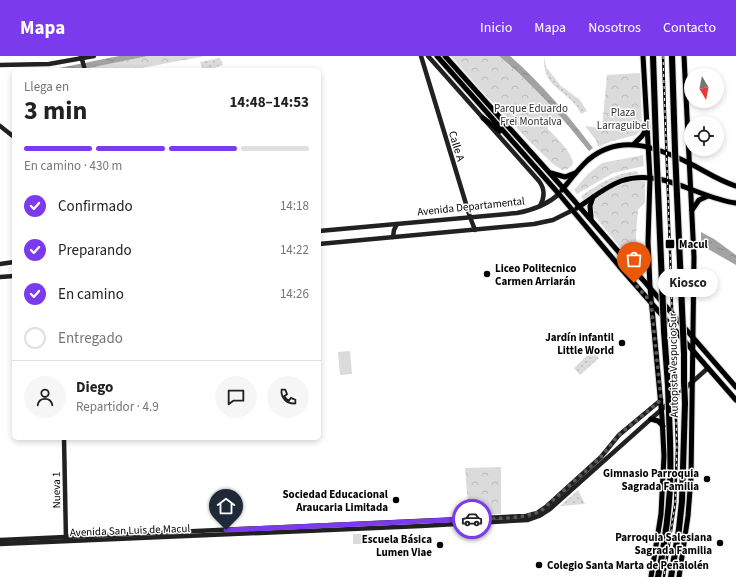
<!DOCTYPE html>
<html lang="es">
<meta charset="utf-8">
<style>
body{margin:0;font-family:"Source Sans 3",sans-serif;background:#f6f6f6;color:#222;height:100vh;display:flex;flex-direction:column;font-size:15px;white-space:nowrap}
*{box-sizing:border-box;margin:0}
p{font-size:13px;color:#767676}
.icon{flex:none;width:22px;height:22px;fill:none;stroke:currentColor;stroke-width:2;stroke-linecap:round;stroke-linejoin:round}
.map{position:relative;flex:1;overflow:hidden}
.sheet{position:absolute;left:12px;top:12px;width:309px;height:372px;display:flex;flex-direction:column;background:#fff;border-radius:6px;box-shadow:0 2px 6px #0003}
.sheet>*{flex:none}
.needle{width:26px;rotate:170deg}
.controls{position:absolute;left:684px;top:12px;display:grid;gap:8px}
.controls a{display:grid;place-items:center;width:40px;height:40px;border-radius:50%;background:#fff;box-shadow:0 2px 6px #0003;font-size:20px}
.pin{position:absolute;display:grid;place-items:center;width:34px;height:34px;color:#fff;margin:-41px -17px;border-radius:50% 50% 50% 0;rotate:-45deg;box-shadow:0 0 4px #0007}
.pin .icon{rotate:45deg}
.courier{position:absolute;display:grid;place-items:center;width:40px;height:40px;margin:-20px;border:3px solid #7c3aed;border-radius:50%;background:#fff;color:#222;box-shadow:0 1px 5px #0007}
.bubble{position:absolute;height:28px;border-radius:14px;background:#fff;box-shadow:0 2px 6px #0003;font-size:13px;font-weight:700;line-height:28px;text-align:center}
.head em{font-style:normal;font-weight:700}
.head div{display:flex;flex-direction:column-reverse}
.head{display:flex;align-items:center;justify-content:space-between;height:68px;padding:0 12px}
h1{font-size:26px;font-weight:700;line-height:30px}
.bar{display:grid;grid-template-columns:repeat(4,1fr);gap:6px 4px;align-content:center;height:48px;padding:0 12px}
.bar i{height:5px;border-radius:3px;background:#e0e0e0}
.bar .current{background:#7c3aed}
.bar p{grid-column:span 4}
.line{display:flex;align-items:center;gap:10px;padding:0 12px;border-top:1px solid #e0e0e0}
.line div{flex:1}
.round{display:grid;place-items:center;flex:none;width:42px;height:42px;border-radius:21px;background:#f6f6f6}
ol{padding:0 12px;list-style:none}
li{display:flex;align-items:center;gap:12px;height:44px}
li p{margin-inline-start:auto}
li .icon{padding:4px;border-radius:50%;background:#7c3aed;color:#fff;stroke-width:4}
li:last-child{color:#767676}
li i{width:22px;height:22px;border:2px solid #e0e0e0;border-radius:50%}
header{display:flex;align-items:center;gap:24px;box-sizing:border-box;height:56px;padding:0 20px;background:#7c3aed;color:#fff}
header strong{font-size:19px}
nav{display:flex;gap:22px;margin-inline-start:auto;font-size:14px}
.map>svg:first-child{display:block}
.grass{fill:url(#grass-dots)}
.park{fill:url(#park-crowns)}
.garden{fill:#dbdbdb}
.water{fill:url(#water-ripples)}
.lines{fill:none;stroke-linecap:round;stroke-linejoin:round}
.primary-casing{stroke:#dbdbdb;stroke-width:7}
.highway-casing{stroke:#dbdbdb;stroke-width:8}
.secondary{stroke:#212121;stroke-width:4.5}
.primary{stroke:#000;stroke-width:5}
.highway{stroke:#000;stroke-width:6}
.rail-casing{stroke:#000;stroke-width:2.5}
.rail{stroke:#fff;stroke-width:1;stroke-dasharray:3;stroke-linecap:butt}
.highway-bridge-casing{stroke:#dbdbdb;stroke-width:8;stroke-linecap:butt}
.highway-bridge{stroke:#000;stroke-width:6}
.done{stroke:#595959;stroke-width:4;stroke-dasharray:0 7.2}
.route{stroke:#7c3aed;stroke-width:5}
.poi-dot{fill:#000;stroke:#fff;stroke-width:1.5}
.labels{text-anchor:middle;stroke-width:3;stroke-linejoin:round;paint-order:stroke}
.park-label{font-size:11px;fill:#323232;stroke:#fff}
.street-label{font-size:11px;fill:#000;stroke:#fff}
.poi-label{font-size:11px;font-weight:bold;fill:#000;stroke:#fff;text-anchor:end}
</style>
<header>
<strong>Mapa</strong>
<nav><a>Inicio</a><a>Mapa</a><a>Nosotros</a><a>Contacto</a></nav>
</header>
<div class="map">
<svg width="736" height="521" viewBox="0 0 736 521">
<defs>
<pattern id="grass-dots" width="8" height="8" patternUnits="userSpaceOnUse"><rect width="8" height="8" fill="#dbdbdb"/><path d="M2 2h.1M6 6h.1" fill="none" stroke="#bababa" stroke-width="1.8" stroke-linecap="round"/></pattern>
<pattern id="park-crowns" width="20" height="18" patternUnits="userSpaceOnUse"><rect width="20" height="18" fill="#dbdbdb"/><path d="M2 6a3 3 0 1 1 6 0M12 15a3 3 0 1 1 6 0" fill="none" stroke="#bababa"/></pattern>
<pattern id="water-ripples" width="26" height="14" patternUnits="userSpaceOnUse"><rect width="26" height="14" fill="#a2a2a2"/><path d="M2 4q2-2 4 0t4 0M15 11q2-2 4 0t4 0" fill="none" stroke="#8a8a8a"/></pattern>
</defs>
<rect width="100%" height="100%" fill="#fff"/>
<g class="grass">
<path d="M544 0 546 11 561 30 580 44 587 55 581 58C569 32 542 35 544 0Z"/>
<polygon points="220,2 223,9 207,14 203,14 200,6"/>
<path d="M637 115 638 118 624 121 614 125 584 144 581 140C599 128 615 117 637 115Z"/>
<polygon points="592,295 599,302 580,319 574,312"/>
<polygon points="578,434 585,448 560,450"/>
</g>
<g class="park">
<polygon points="148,0 205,0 131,14 89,14 88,12"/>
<path d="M451 0H499L532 30 561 61 547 72C555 80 573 97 573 108L568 113 562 114 553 108 529 85 478 31Z"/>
<polygon points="640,17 642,73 636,79 612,85 598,91 596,84 585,70 599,72 599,74 602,72 607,19"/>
<polygon points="643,99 644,110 613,117 577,138 574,134 588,118 602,107"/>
<path d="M645 123V146L638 154 636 179 637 206 630 203 596 162 591 153C592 150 593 146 594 144 601 132 633 125 645 123Z"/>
<polygon points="501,411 501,458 469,459 465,412"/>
</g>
<g class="garden">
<polygon points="350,295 352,318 340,319 338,296"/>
<polygon points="353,478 370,478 371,488 353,488"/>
</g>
<g class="water">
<polygon points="119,0 148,0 79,14 49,14"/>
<path d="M499 0H510C541 27 568 59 593 92L589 95C562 61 533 28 499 0Z"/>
<polygon points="701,176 714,183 736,199 736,209 701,189"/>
</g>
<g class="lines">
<defs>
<g id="primary">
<polyline points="437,0 559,138 619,210 736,344"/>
<polyline points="445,0 564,133 736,331"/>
<polyline points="643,0 650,122 648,186 650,231 662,361 664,400 661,458 651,521"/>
<polyline points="483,62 500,75"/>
<polyline points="634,88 642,80 647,72"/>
<polyline points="551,117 565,121 575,117"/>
<path d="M562 134C570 124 579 112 588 104 620 77 656 91 689 107 705 115 719 125 736 130"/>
<path d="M577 152C591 143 605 131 621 125 662 111 697 142 736 147"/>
<polyline points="692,154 699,144 708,140"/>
<polyline points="591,162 590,150 593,141"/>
<path d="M629 207C637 209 644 207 648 200"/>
<polyline points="651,363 658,365 663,370"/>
<polyline points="679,521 688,460 691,421 694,201 684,0"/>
</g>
<g id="highway">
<polyline points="653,0 656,87"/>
<polyline points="672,0 675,94"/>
<polyline points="664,275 668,330"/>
<polyline points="684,298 684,326"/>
<path d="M658 521C663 496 667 471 669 445 672 416 670 386 669 357"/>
<polyline points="671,521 679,473 682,445 685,347"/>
</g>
</defs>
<use href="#primary" class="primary-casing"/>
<use href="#highway" class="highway-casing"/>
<g class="secondary">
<polyline points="81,0 85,14"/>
<polyline points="421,0 470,161 475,174"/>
<path d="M428 0 539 125C545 133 545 141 540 150"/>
<polyline points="0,9 49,8 94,0"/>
<polyline points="0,70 14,81"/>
<path d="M319 175 517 157C533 154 547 149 559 138"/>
<polyline points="393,181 394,174 397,168"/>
<polyline points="319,188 534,168 553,164 573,154"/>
<polyline points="0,208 14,206"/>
<polyline points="0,221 14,220"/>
<polyline points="64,382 66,484"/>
<polyline points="0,484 526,460 537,457 547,450 601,401 619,379 661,344"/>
<polyline points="0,488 421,470 528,464 539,460 550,453 708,312"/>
</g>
<use href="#primary" class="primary"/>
<use href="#highway" class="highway"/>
<defs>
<polyline id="rail" points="663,0 677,391 675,449 664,521"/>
</defs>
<use href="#rail" class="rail-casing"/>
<use href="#rail" class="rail"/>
<defs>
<g id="highway-bridge">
<polyline points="656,87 664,275"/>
<polyline points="675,94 684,298"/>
<polyline points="684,326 685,347"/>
<polyline points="668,330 669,357"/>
</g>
</defs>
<use href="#highway-bridge" class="highway-bridge-casing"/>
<use href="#highway-bridge" class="highway-bridge"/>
</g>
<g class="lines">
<path class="done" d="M472 463C493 462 524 464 542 454L601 401 616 382 626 373 661 344 651 246 634 227"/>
<polyline class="route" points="226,474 472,463"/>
</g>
<g class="poi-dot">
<rect x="665" y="183" width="10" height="10" rx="2"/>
<circle cx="487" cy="218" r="4"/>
<circle cx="622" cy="287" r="4"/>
<circle cx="707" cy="423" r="4"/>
<circle cx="396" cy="444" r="4"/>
<circle cx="720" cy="487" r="4"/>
<circle cx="440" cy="489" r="4"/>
<circle cx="539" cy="509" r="4"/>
</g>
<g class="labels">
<g class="park-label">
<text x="531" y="56">Parque Eduardo<tspan x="531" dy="13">Frei Montalva</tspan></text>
<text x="623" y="60">Plaza<tspan x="623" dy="13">Larraguibel</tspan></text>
</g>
<g class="street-label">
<text transform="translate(457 90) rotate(73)" y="4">Calle A</text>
<text transform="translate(471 150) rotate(-6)" y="4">Avenida Departamental</text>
<text transform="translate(673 309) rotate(-91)" y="4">Autopista Vespucio Sur</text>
<text transform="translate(56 434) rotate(-91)" y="4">Nueva 1</text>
<text transform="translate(130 474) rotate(-2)" y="4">Avenida San Luis de Macul</text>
</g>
<g class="poi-label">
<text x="679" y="192" text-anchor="start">Macul</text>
<text x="495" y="216" text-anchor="start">Liceo Politecnico<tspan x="495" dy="13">Carmen Arriarán</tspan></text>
<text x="614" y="285">Jardín infantil<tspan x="614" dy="13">Little World</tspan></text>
<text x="699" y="421">Gimnasio Parroquia<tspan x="699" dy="13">Sagrada Familia</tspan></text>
<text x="388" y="442">Sociedad Educacional<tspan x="388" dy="13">Araucaria Limitada</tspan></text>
<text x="712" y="485">Parroquia Salesiana<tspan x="712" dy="13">Sagrada Familia</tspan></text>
<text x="432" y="487">Escuela Básica<tspan x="432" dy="13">Lumen Viae</tspan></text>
<text x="547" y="513" text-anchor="start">Colegio Santa Marta de Peñalolén</text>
</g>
</g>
</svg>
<div class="controls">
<a><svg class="needle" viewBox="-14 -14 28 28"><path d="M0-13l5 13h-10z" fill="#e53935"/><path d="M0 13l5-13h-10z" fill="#767676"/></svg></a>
<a><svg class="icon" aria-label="locate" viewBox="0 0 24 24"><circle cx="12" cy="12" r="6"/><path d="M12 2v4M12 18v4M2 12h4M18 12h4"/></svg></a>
</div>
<div class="pin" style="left:634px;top:227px;background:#ea580c"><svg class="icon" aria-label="bag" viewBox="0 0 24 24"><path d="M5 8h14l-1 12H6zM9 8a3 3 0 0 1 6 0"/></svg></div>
<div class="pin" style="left:226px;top:474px;background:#1f2937"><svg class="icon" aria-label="home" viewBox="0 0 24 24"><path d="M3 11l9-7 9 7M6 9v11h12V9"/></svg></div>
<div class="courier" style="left:472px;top:463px"><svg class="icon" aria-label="car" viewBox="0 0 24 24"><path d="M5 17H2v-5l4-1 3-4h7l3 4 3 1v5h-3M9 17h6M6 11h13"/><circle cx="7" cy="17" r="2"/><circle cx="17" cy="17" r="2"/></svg></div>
<div class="bubble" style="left:658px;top:213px;width:60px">Kiosco</div>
<section class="sheet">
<div class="head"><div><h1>3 min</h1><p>Llega en</p></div><em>14:48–14:53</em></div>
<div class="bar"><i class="current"></i><i class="current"></i><i class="current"></i><i></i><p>En camino · 430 m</p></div>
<ol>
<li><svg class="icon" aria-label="check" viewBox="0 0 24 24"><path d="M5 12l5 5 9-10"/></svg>Confirmado<p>14:18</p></li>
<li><svg class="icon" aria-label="check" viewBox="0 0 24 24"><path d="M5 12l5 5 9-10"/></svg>Preparando<p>14:22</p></li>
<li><svg class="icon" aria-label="check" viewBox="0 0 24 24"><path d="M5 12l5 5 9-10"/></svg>En camino<p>14:26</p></li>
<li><i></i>Entregado</li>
</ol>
<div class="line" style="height:72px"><a class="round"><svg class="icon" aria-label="person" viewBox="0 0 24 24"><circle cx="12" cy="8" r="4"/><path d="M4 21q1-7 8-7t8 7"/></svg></a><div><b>Diego</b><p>Repartidor · 4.9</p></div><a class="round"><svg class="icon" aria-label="chat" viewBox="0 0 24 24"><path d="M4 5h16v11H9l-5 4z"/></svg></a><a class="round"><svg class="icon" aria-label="phone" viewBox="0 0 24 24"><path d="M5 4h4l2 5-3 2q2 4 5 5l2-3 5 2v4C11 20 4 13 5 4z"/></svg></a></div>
</section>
</div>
